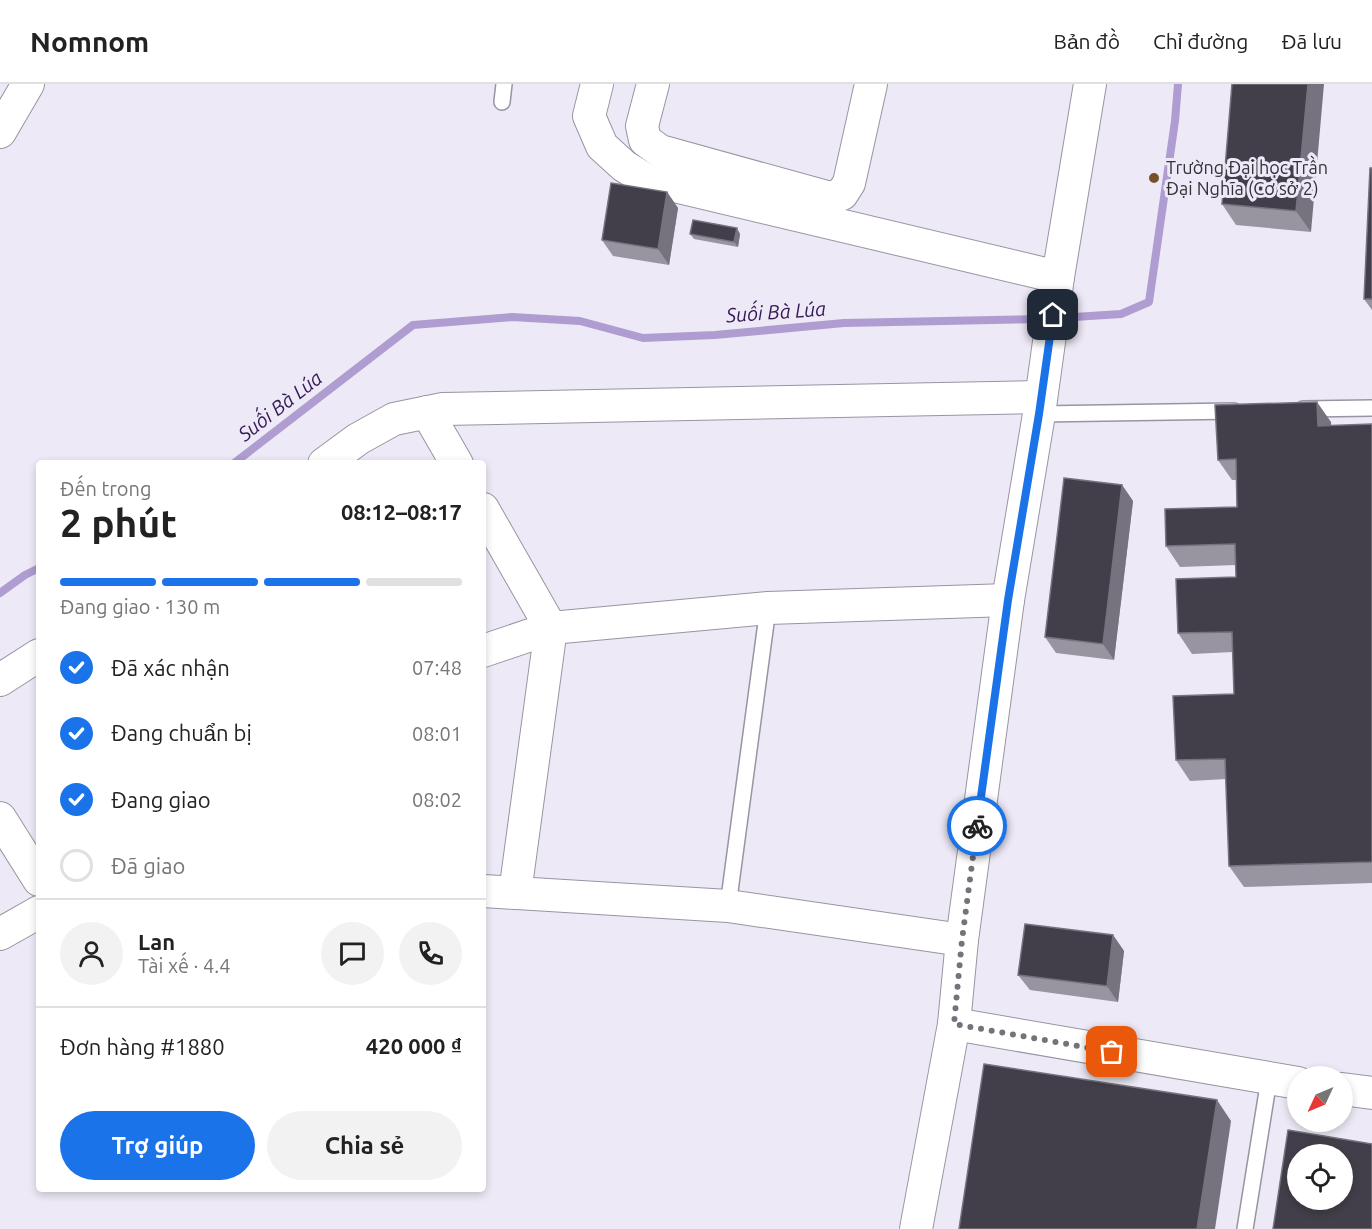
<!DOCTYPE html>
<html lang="vi">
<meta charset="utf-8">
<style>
body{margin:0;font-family:Ubuntu,sans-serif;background:#f2f2f2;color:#222;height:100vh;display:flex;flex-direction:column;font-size:22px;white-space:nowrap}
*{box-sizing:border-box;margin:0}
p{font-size:20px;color:#767676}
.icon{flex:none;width:33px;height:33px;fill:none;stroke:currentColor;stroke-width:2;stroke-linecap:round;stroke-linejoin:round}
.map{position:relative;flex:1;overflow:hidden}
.panel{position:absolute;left:36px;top:376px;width:450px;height:732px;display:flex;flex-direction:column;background:#fff;border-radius:6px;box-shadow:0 3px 9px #0003}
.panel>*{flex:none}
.needle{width:39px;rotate:226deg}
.buttons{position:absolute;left:1287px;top:982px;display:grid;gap:12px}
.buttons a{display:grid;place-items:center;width:66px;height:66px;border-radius:50%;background:#fff;box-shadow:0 3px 9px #0003;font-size:30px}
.pin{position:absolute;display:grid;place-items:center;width:51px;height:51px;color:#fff;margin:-26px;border-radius:12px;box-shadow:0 3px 9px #0006}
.courier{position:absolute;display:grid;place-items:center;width:60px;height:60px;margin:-30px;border:4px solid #1a73e8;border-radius:50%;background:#fff;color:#222;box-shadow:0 2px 8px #0007}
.head em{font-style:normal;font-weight:700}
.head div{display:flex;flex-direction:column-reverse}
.head{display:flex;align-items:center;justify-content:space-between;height:102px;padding:0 24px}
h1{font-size:39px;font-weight:700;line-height:45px}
.bar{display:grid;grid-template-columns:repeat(4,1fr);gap:9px 6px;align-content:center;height:72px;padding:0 24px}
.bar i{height:8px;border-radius:4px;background:#e0e0e0}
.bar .active{background:#1a73e8}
.bar p{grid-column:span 4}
.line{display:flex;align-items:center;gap:15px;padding:0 24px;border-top:2px solid #e0e0e0}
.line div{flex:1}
.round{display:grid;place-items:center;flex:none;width:63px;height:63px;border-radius:32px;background:#f2f2f2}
ol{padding:0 24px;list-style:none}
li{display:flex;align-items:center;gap:18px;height:66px}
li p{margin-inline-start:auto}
li .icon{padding:6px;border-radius:50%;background:#1a73e8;color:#fff;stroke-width:4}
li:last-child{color:#767676}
li i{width:33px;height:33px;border:3px solid #e0e0e0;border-radius:50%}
.cta{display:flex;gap:12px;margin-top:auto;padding:12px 24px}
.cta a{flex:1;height:69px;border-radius:36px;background:#1a73e8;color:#fff;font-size:24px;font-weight:700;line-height:69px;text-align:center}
.cta a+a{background:#f2f2f2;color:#222}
header{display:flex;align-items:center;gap:36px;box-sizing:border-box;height:84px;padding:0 30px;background:#fff;border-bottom:2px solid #e0e0e0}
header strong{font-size:28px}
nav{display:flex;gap:33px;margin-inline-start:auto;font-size:21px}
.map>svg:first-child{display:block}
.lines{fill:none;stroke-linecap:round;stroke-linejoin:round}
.stream{stroke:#af9cd0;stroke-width:8}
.lane-casing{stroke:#9994a1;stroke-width:18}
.street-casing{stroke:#9994a1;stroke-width:34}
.lane{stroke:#fff;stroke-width:15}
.street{stroke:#fff;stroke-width:32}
.wall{fill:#9894a0}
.shaded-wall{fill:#76727e}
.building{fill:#433f4a;stroke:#76727e;stroke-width:1.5;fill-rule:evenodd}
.done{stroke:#75727a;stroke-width:6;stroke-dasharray:0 10.8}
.route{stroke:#1a73e8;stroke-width:8}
.poi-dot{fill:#76522b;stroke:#ede9f6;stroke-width:2}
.labels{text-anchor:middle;stroke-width:6;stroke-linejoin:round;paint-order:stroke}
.poi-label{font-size:18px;fill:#343237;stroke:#ede9f6;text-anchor:start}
.water-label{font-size:20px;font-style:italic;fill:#351856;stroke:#ede9f6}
</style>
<header>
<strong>Nomnom</strong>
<nav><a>Bản đồ</a><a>Chỉ đường</a><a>Đã lưu</a></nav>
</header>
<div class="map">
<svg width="1372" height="1145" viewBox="0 0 1372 1145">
<rect width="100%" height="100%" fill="#ede9f6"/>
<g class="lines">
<g class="stream">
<polyline points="1059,234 1121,230 1149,218 1175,37 1178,0"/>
<polyline points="233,380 413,241 512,233 580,237 643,254 715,251 844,239 1046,235"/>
<polyline points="0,509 25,491 39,484"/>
</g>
<defs>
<g id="lane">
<polyline points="502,18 504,0"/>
<polyline points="1303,325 1372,324"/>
<polyline points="1039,330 1234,327"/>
<polyline points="728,822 768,524"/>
<polyline points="1245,1145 1269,995"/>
</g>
<g id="street">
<polyline points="597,0 589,32 602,62 624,82 645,95 1058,193"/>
<polyline points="653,0 642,42 645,56 660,67 830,114 842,110 849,99 871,0"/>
<polyline points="0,48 28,0"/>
<polyline points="427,328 457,380"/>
<polyline points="324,380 358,355 394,335 443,325 1041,313"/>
<polyline points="483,425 551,544 515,809"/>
<polyline points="483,567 551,544 768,524 1008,516"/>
<polyline points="0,596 39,571"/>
<polyline points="0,734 39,796"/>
<polyline points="483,807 728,822 962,856"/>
<polyline points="0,850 39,828"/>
<polyline points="954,940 1298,999"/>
<polyline points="1342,1005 1372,1009"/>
<polyline points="916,1145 954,940 962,856 1008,516 1039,330 1058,193 1090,0"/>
</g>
</defs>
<use href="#lane" class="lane-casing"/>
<use href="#street" class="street-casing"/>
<use href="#lane" class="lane"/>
<use href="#street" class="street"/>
</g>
<g class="wall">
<polygon points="1232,0 1311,148 1236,141 1222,120"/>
<polygon points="1372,84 1372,226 1364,215"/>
<polygon points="667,108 678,124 669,181 613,172 602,156"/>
<polygon points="690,150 740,150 738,163 694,155"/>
<polygon points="1331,338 1331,342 1372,340 1372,799 1244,803 1229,782 1226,695 1190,697 1176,676 1234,610 1233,568 1192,570 1178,549 1236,493 1236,481 1180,483 1166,462 1237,423 1236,396 1232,396 1218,376"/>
<polygon points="1122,401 1133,417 1114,576 1056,569 1045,553"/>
<polygon points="1113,851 1124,867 1118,918 1030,906 1018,891"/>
</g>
<g class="shaded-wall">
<polygon points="1308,0 1324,0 1311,148 1296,127"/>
<polygon points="667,108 678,124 669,181 658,165"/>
<polygon points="737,144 740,150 738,163 734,158"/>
<polygon points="1317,318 1331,338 1332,363 1318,342"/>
<polygon points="1122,401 1133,417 1114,576 1103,560"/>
<polygon points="1113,851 1124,867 1118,918 1107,902"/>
<polygon points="1217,1016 1231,1037 1215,1145 1197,1145"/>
</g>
<g class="building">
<polygon points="1232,0 1308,0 1296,127 1222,120"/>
<polygon points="1370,84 1372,84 1372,215 1364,215"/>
<polygon points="611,99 667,108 658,165 602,156"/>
<polygon points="693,136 737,144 734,158 690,150"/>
<polygon points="1317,318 1318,342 1372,340 1372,778 1229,782 1225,675 1176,676 1173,612 1234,610 1232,548 1178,549 1176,495 1236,493 1235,460 1166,462 1165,425 1237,423 1236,375 1218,376 1215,321"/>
<polygon points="1064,394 1122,401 1103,560 1045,553"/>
<polygon points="1025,840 1113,851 1107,902 1018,891"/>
<polygon points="984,980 1217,1016 1197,1145 959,1145"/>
<path d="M1288 1046 1372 1060V1145H1273ZM1298 1071H1342V1116H1298Z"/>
</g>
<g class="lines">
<polyline class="done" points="977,742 962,856 954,940 1112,968"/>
<polyline class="route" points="977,742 1008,516 1039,330 1053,231"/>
</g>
<circle class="poi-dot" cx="1154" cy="94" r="6"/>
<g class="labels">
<g class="poi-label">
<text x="1166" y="90">Trường Đại học Trần<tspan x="1166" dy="21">Đại Nghĩa (Cơ sở 2)</tspan></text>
</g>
<g class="water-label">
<text transform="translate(776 228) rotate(-4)" y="7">Suối Bà Lúa</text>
<text transform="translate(280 322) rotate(-38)" y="7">Suối Bà Lúa</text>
</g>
</g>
</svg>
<div class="buttons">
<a><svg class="needle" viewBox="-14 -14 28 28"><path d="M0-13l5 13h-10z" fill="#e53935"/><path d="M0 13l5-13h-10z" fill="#767676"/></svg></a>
<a><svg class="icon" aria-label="locate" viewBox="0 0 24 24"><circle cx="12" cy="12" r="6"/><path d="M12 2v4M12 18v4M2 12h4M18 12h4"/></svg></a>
</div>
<div class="pin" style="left:1112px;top:968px;background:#ea580c"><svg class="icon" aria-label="bag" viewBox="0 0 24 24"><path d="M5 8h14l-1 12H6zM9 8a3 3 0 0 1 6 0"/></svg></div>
<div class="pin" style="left:1053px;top:231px;background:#1f2937"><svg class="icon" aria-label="home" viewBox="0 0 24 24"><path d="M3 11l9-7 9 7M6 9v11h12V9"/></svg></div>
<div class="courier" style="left:977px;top:742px"><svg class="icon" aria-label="bike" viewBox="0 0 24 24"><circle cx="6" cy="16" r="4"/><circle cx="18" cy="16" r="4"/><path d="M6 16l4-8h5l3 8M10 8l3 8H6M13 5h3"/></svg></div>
<section class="panel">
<div class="head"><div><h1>2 phút</h1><p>Đến trong</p></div><em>08:12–08:17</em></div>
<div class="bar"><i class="active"></i><i class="active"></i><i class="active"></i><i></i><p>Đang giao · 130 m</p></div>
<ol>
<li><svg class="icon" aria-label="check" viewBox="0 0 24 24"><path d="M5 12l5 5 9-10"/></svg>Đã xác nhận<p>07:48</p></li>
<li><svg class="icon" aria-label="check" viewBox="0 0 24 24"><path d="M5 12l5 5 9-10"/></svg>Đang chuẩn bị<p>08:01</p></li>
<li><svg class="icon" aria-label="check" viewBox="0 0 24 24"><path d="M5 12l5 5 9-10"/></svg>Đang giao<p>08:02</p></li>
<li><i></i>Đã giao</li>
</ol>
<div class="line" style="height:108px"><a class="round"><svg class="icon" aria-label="person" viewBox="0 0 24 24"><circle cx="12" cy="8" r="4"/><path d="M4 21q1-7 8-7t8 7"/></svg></a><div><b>Lan</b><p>Tài xế · 4.4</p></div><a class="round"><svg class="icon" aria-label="chat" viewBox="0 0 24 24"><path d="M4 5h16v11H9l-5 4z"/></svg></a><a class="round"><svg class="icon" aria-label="phone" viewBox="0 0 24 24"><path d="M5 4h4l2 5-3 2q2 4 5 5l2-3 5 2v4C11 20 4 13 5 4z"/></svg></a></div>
<div class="line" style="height:78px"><div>Đơn hàng #1880</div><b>420 000 ₫</b></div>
<div class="cta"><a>Trợ giúp</a><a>Chia sẻ</a></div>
</section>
</div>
